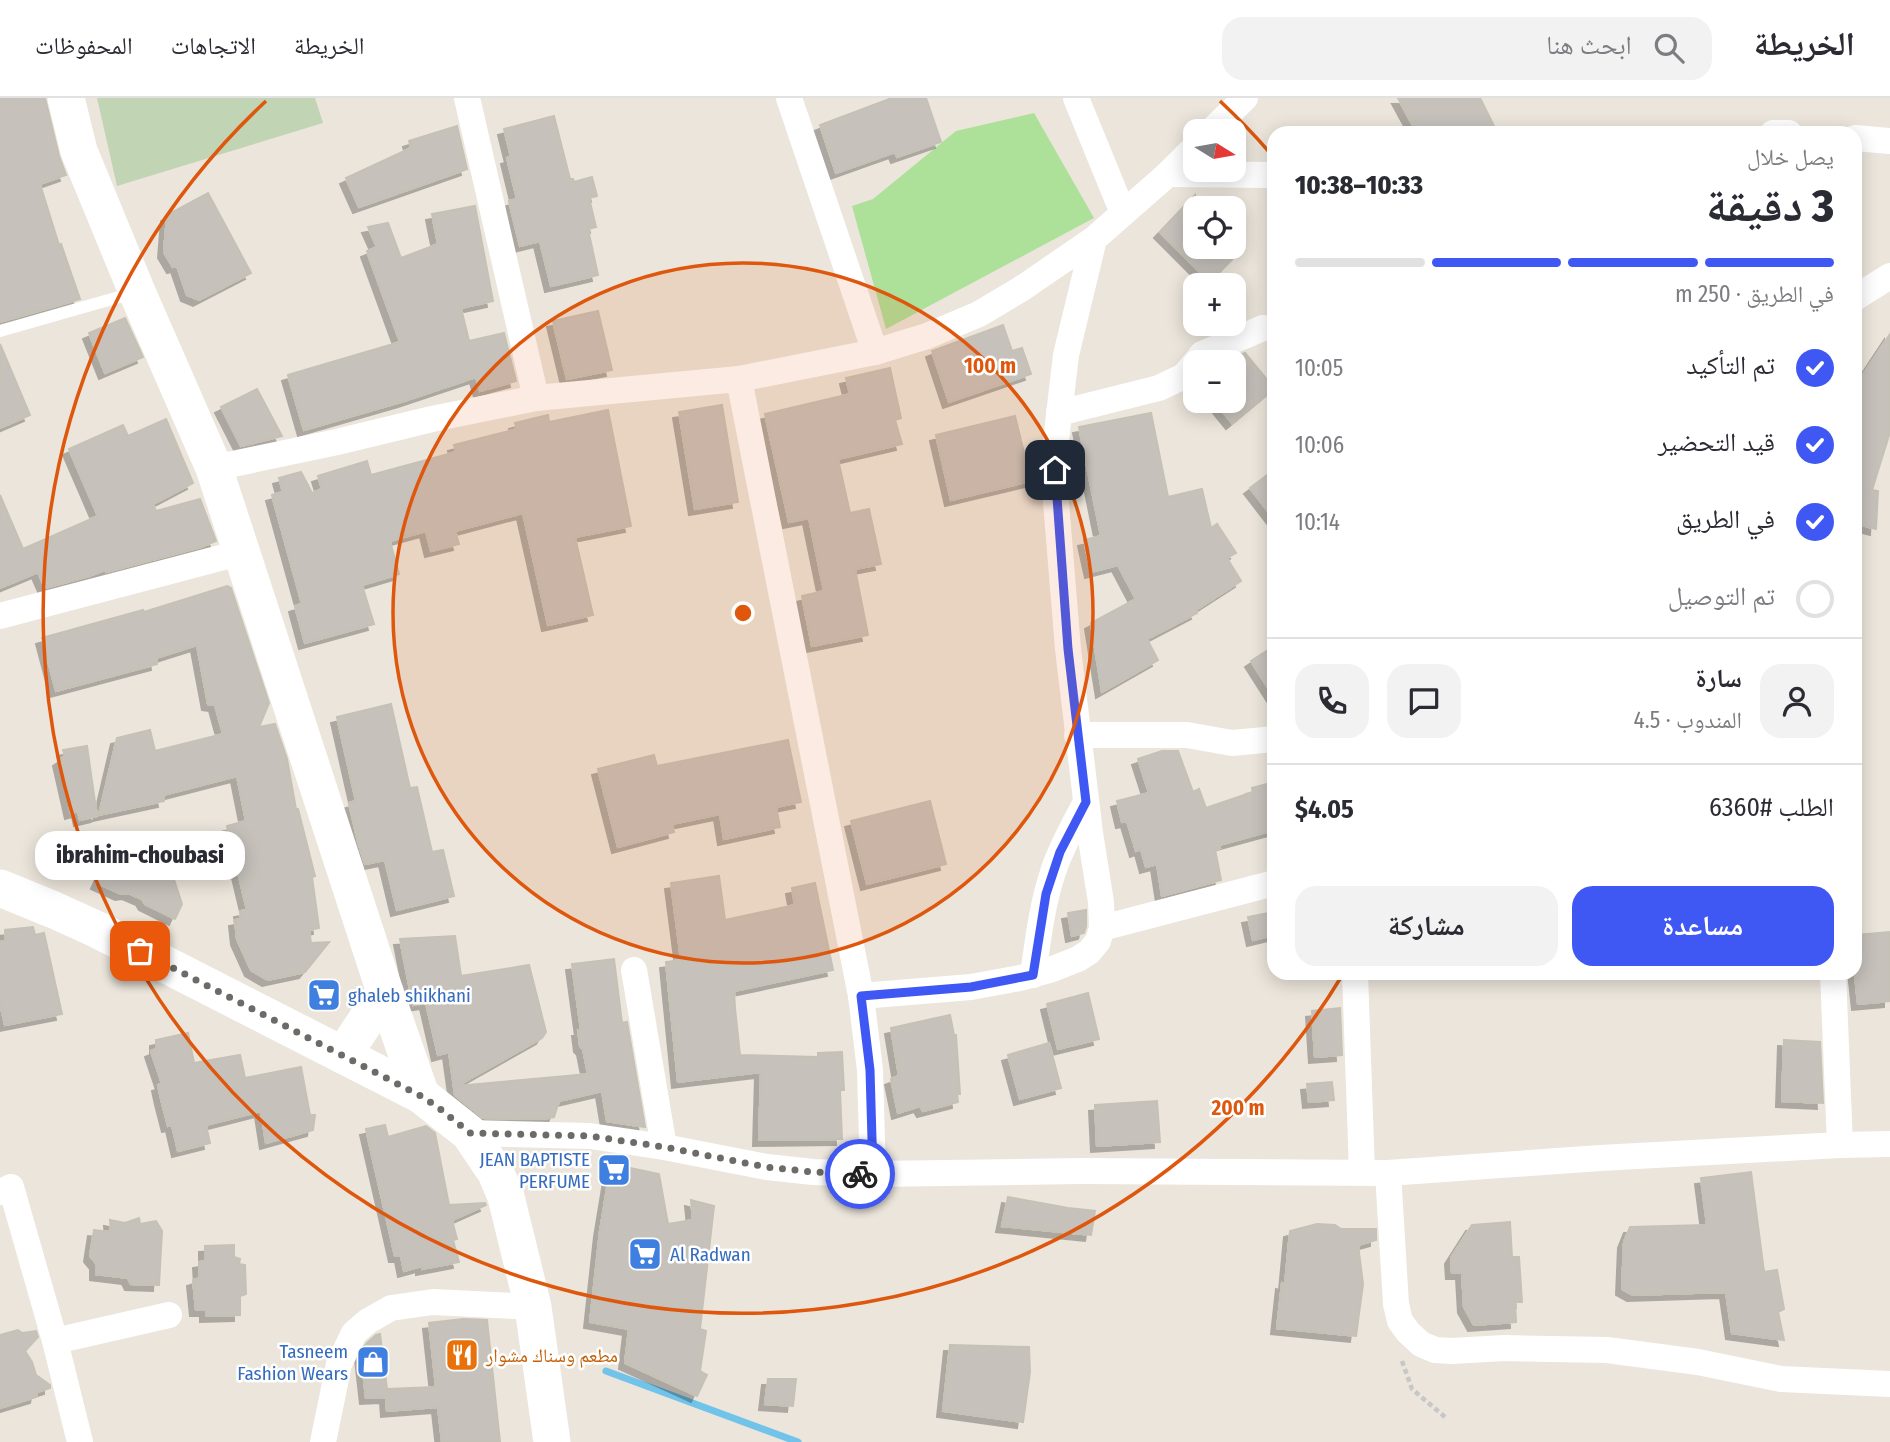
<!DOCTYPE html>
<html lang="ar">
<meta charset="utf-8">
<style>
body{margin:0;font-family:"Fira Sans Condensed","Noto Naskh Arabic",sans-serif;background:#f2f2f3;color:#2b2b33;direction:rtl;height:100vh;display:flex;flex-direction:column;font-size:26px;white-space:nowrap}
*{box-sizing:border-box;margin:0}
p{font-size:23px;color:#7c7c81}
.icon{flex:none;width:38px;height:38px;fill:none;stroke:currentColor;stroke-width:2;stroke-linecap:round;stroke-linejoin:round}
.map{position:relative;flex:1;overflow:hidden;direction:ltr}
.drawer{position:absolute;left:1267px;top:28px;width:595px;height:854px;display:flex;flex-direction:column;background:#fff;border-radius:21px;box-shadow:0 4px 18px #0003;direction:rtl}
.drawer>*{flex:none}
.needle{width:46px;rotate:101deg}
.fabs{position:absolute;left:1183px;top:21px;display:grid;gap:14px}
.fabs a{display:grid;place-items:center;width:63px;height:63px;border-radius:14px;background:#fff;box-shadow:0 4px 18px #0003;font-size:35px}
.pin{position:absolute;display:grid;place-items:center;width:60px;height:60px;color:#fff;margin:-30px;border-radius:14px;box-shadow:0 4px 10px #0006}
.courier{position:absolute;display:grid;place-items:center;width:70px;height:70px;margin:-35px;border:5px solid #4058f3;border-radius:50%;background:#fff;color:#222;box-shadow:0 2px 9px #0007}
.bubble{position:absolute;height:49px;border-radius:21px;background:#fff;box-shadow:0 4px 18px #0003;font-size:23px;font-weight:800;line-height:49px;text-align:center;direction:rtl}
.headline em{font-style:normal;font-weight:800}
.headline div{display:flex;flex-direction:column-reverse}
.headline{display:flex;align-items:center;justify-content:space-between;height:119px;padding:0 28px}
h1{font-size:46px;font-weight:800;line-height:52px}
.bar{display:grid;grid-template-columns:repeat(4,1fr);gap:10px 7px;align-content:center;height:84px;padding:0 28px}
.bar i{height:9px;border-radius:5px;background:#e1e1e2}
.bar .current{background:#4058f3}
.bar p{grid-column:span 4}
.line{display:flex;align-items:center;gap:18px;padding:0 28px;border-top:2px solid #e1e1e2}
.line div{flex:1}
.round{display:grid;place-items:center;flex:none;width:74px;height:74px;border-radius:21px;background:#f2f2f3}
ol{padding:0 28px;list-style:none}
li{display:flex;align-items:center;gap:21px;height:77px}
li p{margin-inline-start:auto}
li .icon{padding:7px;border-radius:50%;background:#4058f3;color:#fff;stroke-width:4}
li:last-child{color:#7c7c81}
li i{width:38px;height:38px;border:4px solid #e1e1e2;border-radius:50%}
.primary-button{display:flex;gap:14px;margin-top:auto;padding:14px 28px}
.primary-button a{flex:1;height:80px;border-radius:21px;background:#4058f3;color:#fff;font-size:28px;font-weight:800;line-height:80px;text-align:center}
.primary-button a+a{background:#f2f2f3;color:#2b2b33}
header{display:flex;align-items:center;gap:42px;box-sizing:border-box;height:98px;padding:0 35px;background:#fff;border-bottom:2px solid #e1e1e2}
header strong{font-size:33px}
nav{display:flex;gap:38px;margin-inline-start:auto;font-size:24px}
.search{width:490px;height:63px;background:#f2f2f3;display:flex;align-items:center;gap:18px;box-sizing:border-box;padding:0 24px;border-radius:21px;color:#7c7c81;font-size:26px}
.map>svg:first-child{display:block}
.green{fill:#ade099}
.cemetery{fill:#c1d4b3}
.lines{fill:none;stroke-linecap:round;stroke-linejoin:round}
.stream{stroke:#71c3ea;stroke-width:7}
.building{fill:#c6c1bb;stroke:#c6c1b5;stroke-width:2;filter:url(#shadow)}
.path{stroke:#c7c7c7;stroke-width:4.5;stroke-dasharray:5 3.5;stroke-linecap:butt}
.lane{stroke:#fff;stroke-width:12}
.street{stroke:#fff;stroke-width:26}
.secondary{stroke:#fff;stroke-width:37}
.done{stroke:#6d6b67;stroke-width:7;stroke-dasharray:0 12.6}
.route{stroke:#4058f3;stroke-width:9}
.ring{fill:none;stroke:#de570d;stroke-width:3.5}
.labels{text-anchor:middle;stroke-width:5;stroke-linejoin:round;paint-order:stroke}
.shop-label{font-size:19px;fill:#366cbe;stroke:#fff;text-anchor:start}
.food-label{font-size:19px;fill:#c56008;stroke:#fff;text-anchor:start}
.centre{fill:#de570d;stroke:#fff;stroke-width:3.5}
.ring-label{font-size:21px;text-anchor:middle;font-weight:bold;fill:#de570d;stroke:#fff;stroke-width:5;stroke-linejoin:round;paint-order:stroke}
</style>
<header>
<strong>الخريطة</strong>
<div class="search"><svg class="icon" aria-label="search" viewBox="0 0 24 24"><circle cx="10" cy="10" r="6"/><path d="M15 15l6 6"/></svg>ابحث هنا</div>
<nav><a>الخريطة</a><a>الاتجاهات</a><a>المحفوظات</a></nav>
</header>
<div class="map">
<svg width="1890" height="1344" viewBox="0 0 1890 1344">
<defs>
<filter id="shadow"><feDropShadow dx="-6" dy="6" stdDeviation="0" flood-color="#0004"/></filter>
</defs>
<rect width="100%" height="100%" fill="#ebe5db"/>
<polygon class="green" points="1034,15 1094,120 886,231 852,108 873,101 956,33"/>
<polygon class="cemetery" points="97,0 315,0 323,25 117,88"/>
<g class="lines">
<polyline class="stream" points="606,1273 798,1344"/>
</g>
<g class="building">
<polygon points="0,0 45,0 59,58 66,77 40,86 59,147 61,146 80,201 0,224"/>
<polygon points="892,0 926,0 941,44 897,59 895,54 836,75 820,27"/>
<polygon points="1398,0 1480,0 1496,32 1417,35"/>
<polygon points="554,18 570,81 573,81 574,84 592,79 597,98 589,100 596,129 588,131 598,177 551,188 540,143 520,148 509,103 517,101 507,60 511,59 504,31"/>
<polygon points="457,28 467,71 359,109 346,80 411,50 409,43"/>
<polygon points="208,95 251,175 199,202 187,197 177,168 173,169 164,154 167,117"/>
<polygon points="1195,97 1195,149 1244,149 1210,184 1160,134"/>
<polygon points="475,108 493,203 461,210 469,243 504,235 516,283 480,293 476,279 404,303 304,332 288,277 400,244 367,153 377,149 368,129 388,125 401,160 438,146 432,116"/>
<polygon points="598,213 612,272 567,281 553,223"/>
<polygon points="125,220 143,259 105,275 89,235"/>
<polygon points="1003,227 1012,253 1022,250 1031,276 949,304 932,253"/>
<polygon points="1890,236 1890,334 1872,392 1878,393 1876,431 1861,427 1859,431 1855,431 1855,289"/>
<polygon points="0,246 30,317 0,330"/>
<polygon points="1245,255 1274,290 1232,325 1214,303 1234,303 1234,260"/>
<polygon points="890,270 901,320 895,322 902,346 838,361 850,415 869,411 881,466 855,471 868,537 812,548 802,498 824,493 809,420 789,424 765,316 850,296 846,280"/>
<polygon points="257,291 282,338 241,348 221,309"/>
<polygon points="722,307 738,404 695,411 679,314"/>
<polygon points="608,312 631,428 575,439 593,517 548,527 523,415 455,433 459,446 431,453 426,433 390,443 399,476 362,487 374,526 305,545 295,508 302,506 272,397 283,394 279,380 301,374 312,395 322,391 318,378 367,363 371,377 456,354 454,347 517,331 515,325 548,317 549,324"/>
<polygon points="1151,315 1168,399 1202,391 1211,430 1217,426 1236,455 1227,460 1241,483 1196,512 1197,515 1147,541 1158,562 1102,594 1091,525 1136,501 1118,467 1091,474 1084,442 1101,438 1079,329"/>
<polygon points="1015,318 1031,383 951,402 936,337"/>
<polygon points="166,321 193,385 153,406 156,413 200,401 216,443 201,449 106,474 105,472 89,478 45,490 38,474 0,490 0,397 23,451 98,418 69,351 123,327 128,338"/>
<polygon points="1274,372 1274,421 1250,390"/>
<polygon points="227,488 231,490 269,605 259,629 275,626 287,661 296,711 298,711 315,778 312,779 319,830 309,832 311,845 329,844 305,874 268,882 251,872 237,841 235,822 241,821 240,813 247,812 227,728 246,723 237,678 163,697 164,703 99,717 117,640 150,632 155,653 223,636 215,607 208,606 197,547 156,560 157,566 56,593 42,540 143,512 144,514"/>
<polygon points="1274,548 1274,599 1251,563"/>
<polygon points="391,606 410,690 417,689 432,754 443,752 454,798 397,812 385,762 365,766 358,744 349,705 356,703 337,619"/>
<polygon points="788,642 801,704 776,709 780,729 724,741 720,716 672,726 674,734 618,749 598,671 654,657 657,668"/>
<polygon points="87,648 97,718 80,722 78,713 71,715 59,662 65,658 63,652"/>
<polygon points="1162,653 1178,653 1193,694 1199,691 1206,710 1253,694 1252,690 1274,684 1274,732 1219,747 1220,750 1215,751 1221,782 1162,798 1157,766 1146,769 1141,751 1136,753 1127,723 1122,724 1117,703 1149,695 1138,661"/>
<polygon points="930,703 946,766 867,786 851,723"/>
<polygon points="117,739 168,763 182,806 175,821 145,806 142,801 128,795 121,796 97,785"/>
<polygon points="719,778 725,822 795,807 792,790 815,785 833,872 734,893 735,910 740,957 818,959 818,955 842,954 844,992 840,992 842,1041 759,1042 761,974 678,984 666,864 681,862 671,785"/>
<polygon points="1086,812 1086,828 1084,835 1072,838 1068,815"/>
<polygon points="1274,814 1274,837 1253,842 1248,819"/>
<polygon points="33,829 35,837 44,835 62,916 5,927 0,905 0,844 6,843 5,832"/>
<polygon points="1890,834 1890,903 1858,906 1855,878 1855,837"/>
<polygon points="455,838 461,878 529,867 546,934 542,940 457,988 588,976 583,951 580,948 578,932 581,932 572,866 614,861 622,925 627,924 645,1029 607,1023 602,993 559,1003 554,1019 543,1021 483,1020 455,997 449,954 438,957 426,905 413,907 400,841"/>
<polygon points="1088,895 1099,941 1058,951 1047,906"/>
<polygon points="1340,910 1342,957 1315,959 1312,913"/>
<polygon points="950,917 954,937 956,937 960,996 957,996 958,1004 923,1013 920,1008 898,1015 891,981 899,978 891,930"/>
<polygon points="188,935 194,965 240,957 245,980 301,969 310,1017 315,1017 313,1032 266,1045 261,1013 206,1027 210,1045 178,1053 172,1027 168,1028 161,1001 158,987 162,986 151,953 156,951 156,942"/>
<polygon points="1784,942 1820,944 1823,1005 1782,1003"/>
<polygon points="1049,945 1061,990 1020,1001 1008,957"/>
<polygon points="1332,984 1334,1002 1309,1004 1307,986"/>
<polygon points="1157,1003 1160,1044 1097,1048 1095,1007"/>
<polygon points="385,1027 388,1039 426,1028 435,1035 449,1107 485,1105 486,1107 452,1122 457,1141 453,1142 459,1164 422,1171 422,1168 404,1173 401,1158 395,1158 366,1031"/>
<polygon points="611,1066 659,1076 668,1126 693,1122 691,1102 714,1108 700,1231 706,1233 700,1273 707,1277 697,1298 625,1265 629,1231 590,1224 600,1133"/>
<polygon points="1751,1074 1764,1174 1777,1172 1784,1211 1778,1214 1784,1242 1732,1235 1726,1194 1633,1197 1622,1191 1624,1144 1630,1129 1707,1127 1701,1080"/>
<polygon points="1008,1099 1068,1110 1095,1113 1091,1137 1002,1128"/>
<polygon points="139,1120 140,1126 156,1123 162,1133 159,1187 131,1186 128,1180 96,1176 96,1165 90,1158 94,1132 111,1134 110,1122 125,1125"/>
<polygon points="1510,1124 1512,1159 1519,1159 1522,1204 1515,1204 1516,1224 1474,1227 1464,1209 1462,1175 1452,1175 1451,1160 1472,1127"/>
<polygon points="1317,1126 1335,1127 1341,1131 1376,1131 1376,1142 1358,1147 1363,1186 1356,1238 1277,1230 1282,1185 1285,1186 1290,1133"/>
<polygon points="234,1147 234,1159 240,1161 239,1166 245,1167 246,1196 240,1198 240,1217 206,1218 206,1212 196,1212 193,1182 200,1180 199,1164 205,1163 205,1148"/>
<polygon points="463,1221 487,1222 500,1344 442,1344 438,1309 387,1313 386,1299 366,1300 361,1256 367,1245 376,1237 380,1236 387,1291 436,1289 429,1225"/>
<polygon points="18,1232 22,1235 36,1233 38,1239 25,1253 32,1264 36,1277 50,1287 50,1290 37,1294 36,1299 0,1310 0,1237"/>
<polygon points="950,1247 1029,1249 1030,1274 1023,1324 943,1313"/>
<polygon points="768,1281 796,1281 793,1308 765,1306"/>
</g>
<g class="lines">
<polyline class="path" points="1402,1263 1412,1291 1445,1319"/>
<polyline class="lane" points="0,233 133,195"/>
<g class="street">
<polyline points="467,0 536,300"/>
<polyline points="789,0 875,254"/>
<polyline points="1076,0 1123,115"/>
<polyline points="1211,33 1245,0"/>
<polyline points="1773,35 1789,35"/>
<polyline points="1855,40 1890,43"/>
<polyline points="1168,76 1274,77"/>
<polyline points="1855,200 1890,178"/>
<polyline points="1196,264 1202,256 1263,230"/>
<polyline points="739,281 861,898 870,972 873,1076"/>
<polyline points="1059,315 1159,290 1184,278 1195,265"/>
<polyline points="214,370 337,344 432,321 536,300 739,281 875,254 927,238 979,216 1021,191 1094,141 1168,76 1195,49"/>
<polyline points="0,518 243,454"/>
<polyline points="1077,637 1187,637 1232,645 1274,641"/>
<polyline points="1102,830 1274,785"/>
<polyline points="634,872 664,1049"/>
<polyline points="1355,875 1362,1074"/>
<polyline points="1833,875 1840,1047"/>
<path d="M1033 877C1038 842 1042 807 1053 774 1061 749 1074 727 1086 704"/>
<polyline points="861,898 971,889 1020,880 1050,872 1078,861 1089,854 1098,843 1102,830 1101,804 1090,735 1068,551 1055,392 1055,351 1066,257 1094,141"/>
<polyline points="469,1035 590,1038 664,1049 767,1069 813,1074 873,1076 1082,1073 1388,1075 1600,1060 1840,1047 1890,1046"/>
<polyline points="1388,1075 1396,1206 1400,1223 1408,1234 1421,1246 1435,1252 1452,1253 1504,1250 1607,1252 1698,1264 1781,1281 1890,1286"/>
<polyline points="0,1094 11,1089 55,1243"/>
<polyline points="80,1344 55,1243 169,1217"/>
<polyline points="323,1344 339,1266 354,1235 368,1223 391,1210 433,1204 533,1209"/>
</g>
<g class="secondary">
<polyline points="66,0 79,53 137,194 214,370 385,894 421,997"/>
<polyline points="0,790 54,812 98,832 421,997 469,1035 496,1075 506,1099 533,1209 552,1344"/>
<polyline points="343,957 385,894"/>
</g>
</g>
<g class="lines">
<polyline class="done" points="140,853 421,998 439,1010 470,1035 590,1038 664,1049 766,1069 813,1074 860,1076"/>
<polyline class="route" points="860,1076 873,1076 870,972 861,898 971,889 1033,877 1046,796 1060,754 1086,704 1068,551 1055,372"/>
</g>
<circle cx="743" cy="515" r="350" fill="#de570d" fill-opacity=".12"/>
<g class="ring">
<circle cx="743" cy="515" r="350"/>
<path d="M1343 876A700 700 0 1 1 266 3M1220 3A700 700 0 0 1 1271 56"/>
</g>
<defs>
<symbol id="supermarket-square" viewBox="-11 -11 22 22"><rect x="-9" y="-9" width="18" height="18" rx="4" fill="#3f7fe0" stroke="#fff"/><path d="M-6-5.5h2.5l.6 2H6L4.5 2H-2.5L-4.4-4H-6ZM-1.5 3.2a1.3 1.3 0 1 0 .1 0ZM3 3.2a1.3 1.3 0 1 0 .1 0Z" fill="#fff"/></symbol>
<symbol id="restaurant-square" viewBox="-11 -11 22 22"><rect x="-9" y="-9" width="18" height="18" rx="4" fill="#e8710a" stroke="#fff"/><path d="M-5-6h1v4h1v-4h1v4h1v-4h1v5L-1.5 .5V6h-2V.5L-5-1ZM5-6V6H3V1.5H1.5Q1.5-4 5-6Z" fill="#fff"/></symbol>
<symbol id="shop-square" viewBox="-11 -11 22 22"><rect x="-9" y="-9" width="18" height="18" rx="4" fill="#3f7fe0" stroke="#fff"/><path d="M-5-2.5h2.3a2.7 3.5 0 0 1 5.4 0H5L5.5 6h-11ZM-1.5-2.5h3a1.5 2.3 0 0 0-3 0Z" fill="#fff"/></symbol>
</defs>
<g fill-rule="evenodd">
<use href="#supermarket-square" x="305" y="878" width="38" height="38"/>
<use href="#supermarket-square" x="595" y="1053" width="38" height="38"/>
<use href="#supermarket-square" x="626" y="1137" width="38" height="38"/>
<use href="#restaurant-square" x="443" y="1238" width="38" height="38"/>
<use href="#shop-square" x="354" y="1245" width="38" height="38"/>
</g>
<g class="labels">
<g class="shop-label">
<text x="348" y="904">ghaleb shikhani</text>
<text x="590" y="1068" text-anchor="end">JEAN BAPTISTE<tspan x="590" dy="22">PERFUME</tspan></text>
<text x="670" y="1163">Al Radwan</text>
<text x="348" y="1260" text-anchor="end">Tasneem<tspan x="348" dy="22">Fashion Wears</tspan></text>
</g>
<g class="food-label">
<text x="486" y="1264">مطعم وسناك مشوار</text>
</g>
</g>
<circle cx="743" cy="515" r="10" class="centre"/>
<g class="ring-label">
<text x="990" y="275">100 m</text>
<text x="1238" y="1017">200 m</text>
</g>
</svg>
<div class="fabs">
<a><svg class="needle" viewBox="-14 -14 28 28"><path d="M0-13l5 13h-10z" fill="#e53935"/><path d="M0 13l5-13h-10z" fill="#7c7c81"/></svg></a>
<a><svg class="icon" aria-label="locate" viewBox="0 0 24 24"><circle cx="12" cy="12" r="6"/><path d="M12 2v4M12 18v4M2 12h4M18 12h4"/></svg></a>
<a>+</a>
<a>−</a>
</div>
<div class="pin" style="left:140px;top:853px;background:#ea580c"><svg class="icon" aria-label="bag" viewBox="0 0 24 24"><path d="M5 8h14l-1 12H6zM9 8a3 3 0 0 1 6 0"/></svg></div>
<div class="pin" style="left:1055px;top:372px;background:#1f2937"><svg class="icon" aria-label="home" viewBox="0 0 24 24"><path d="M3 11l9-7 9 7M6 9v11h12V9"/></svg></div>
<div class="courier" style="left:860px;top:1076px"><svg class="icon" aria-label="bike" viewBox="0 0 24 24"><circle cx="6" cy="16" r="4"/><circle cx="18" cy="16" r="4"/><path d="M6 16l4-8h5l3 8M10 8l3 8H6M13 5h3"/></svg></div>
<div class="bubble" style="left:35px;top:733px;width:210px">ibrahim-choubasi</div>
<section class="drawer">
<div class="headline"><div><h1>3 دقيقة</h1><p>يصل خلال</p></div><em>10:33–10:38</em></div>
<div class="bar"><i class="current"></i><i class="current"></i><i class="current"></i><i></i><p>في الطريق · 250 m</p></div>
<ol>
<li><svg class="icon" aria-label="check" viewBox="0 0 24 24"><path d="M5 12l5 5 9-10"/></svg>تم التأكيد<p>10:05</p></li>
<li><svg class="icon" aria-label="check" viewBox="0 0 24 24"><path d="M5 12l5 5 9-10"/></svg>قيد التحضير<p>10:06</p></li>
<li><svg class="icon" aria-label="check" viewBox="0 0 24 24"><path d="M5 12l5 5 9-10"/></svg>في الطريق<p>10:14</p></li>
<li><i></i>تم التوصيل</li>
</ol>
<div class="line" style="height:126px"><a class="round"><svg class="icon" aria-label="person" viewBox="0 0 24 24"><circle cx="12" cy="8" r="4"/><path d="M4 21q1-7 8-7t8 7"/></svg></a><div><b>سارة</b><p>المندوب · 4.5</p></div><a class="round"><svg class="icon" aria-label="chat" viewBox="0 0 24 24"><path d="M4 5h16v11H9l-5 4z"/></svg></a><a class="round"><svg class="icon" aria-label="phone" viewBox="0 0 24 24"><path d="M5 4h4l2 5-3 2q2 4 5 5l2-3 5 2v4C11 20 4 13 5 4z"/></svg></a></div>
<div class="line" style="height:91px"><div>الطلب #6360</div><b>$4.05</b></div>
<div class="primary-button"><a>مساعدة</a><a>مشاركة</a></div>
</section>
</div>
